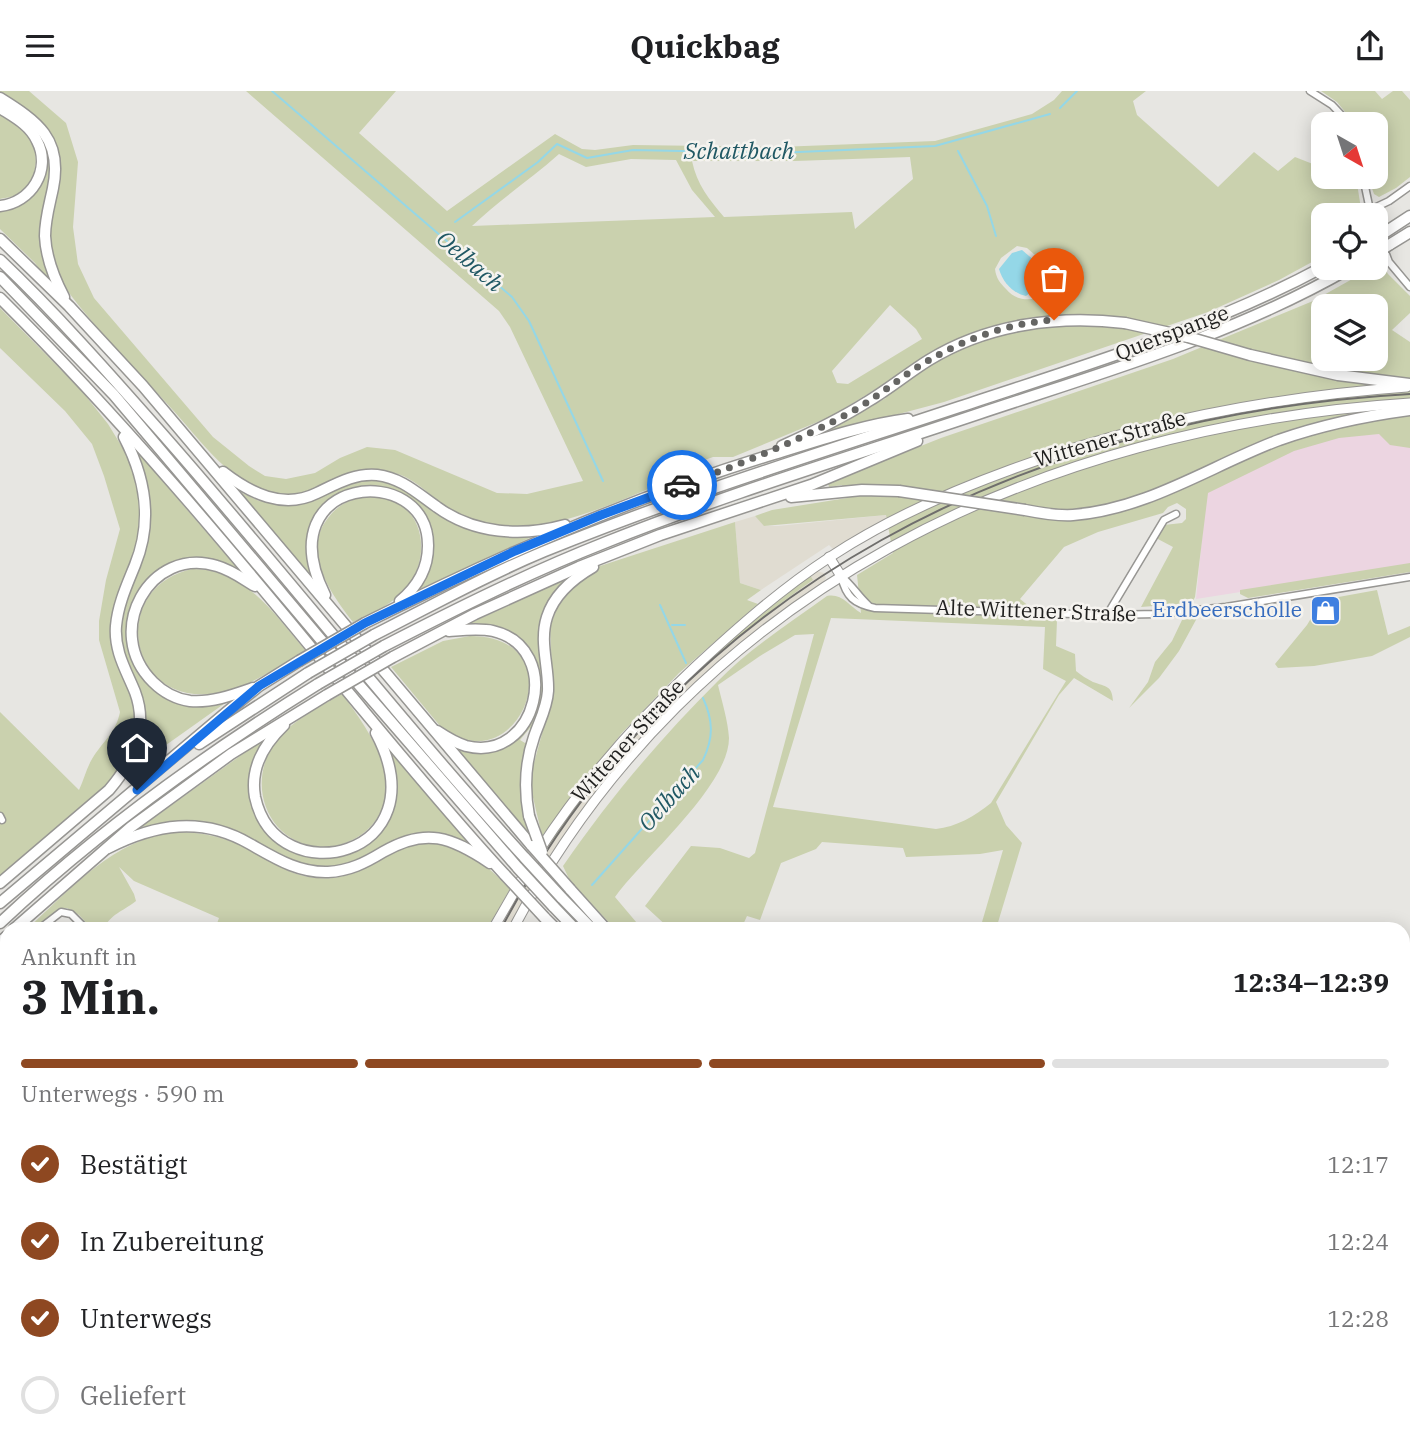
<!DOCTYPE html>
<html lang="de">
<meta charset="utf-8">
<style>
body{margin:0;font-family:"IBM Plex Serif",serif;background:#f6f6f6;color:#202124;height:100vh;display:flex;flex-direction:column;font-size:26px;white-space:nowrap}
*{box-sizing:border-box;margin:0}
p{font-size:23px;color:#757577}
.icon{flex:none;width:38px;height:38px;fill:none;stroke:currentColor;stroke-width:2;stroke-linecap:round;stroke-linejoin:round}
.map{position:relative;flex:1;overflow:hidden}
.side{position:absolute;left:0px;top:831px;width:1410px;height:527px;display:flex;flex-direction:column;background:#fff;border-radius:21px 21px 0 0;box-shadow:0 4px 18px #0003}
.side>*{flex:none}
.needle{width:46px;rotate:141deg}
.controls{position:absolute;left:1311px;top:21px;display:grid;gap:14px}
.controls a{display:grid;place-items:center;width:77px;height:77px;border-radius:14px;background:#fff;box-shadow:0 4px 18px #0003;font-size:35px}
.pin{position:absolute;display:grid;place-items:center;width:60px;height:60px;color:#fff;margin:-72px -30px;border-radius:50% 50% 50% 0;rotate:-45deg;box-shadow:0 0 7px #0007}
.pin .icon{rotate:45deg}
.courier{position:absolute;display:grid;place-items:center;width:70px;height:70px;margin:-35px;border:5px solid #1a73e8;border-radius:50%;background:#fff;color:#222;box-shadow:0 2px 9px #0007}
.headline em{font-style:normal;font-weight:700}
.headline div{display:flex;flex-direction:column-reverse}
.headline{display:flex;align-items:center;justify-content:space-between;height:119px;padding:0 21px}
h1{font-size:46px;font-weight:700;line-height:52px}
.bar{display:grid;grid-template-columns:repeat(4,1fr);gap:10px 7px;align-content:center;height:84px;padding:0 21px}
.bar i{height:9px;border-radius:5px;background:#e0e0e0}
.bar .selected{background:#8e4821}
.bar p{grid-column:span 4}
ol{padding:0 21px;list-style:none}
li{display:flex;align-items:center;gap:21px;height:77px}
li p{margin-inline-start:auto}
li .icon{padding:7px;border-radius:50%;background:#8e4821;color:#fff;stroke-width:4}
li:last-child{color:#757577}
li i{width:38px;height:38px;border:4px solid #e0e0e0;border-radius:50%}
header{display:flex;justify-content:space-between;align-items:center;height:91px;padding:0 21px;background:#fff;font-size:32px;font-weight:700}
.map>svg:first-child{display:block}
.built{fill:#e0dcd1}
.industrial{fill:#ecd5e1}
.green{fill:#cad1ae;fill-rule:evenodd}
.water{fill:#94d7e7}
.lines{fill:none;stroke-linecap:round;stroke-linejoin:round}
.stream{stroke:#94d7e7;stroke-width:2}
.minor-casing{stroke:#979693;stroke-width:9}
.secondary-casing{stroke:#979693;stroke-width:11}
.motorway-casing{stroke:#979693;stroke-width:13}
.minor{stroke:#fff;stroke-width:6}
.secondary{stroke:#fff;stroke-width:9}
.motorway{stroke:#fff;stroke-width:10}
.tram{stroke:#6f6e6c;stroke-width:2}
.motorway-bridge-casing{stroke:#979693;stroke-width:13;stroke-linecap:butt}
.motorway-bridge{stroke:#fff;stroke-width:10}
.done{stroke:#656563;stroke-width:7;stroke-dasharray:0 12.6}
.route{stroke:#1a73e8;stroke-width:9}
.labels{text-anchor:middle;stroke-width:5;stroke-linejoin:round;paint-order:stroke}
.street-label{font-size:21px;fill:#1f1f1e;stroke:#f5f3ef}
.shop-label{font-size:21px;fill:#366cbe;stroke:#f5f3ef;text-anchor:end}
.water-label{font-size:23px;font-style:italic;fill:#205864;stroke:#f5f3ef}
</style>
<header><svg class="icon" aria-label="menu" viewBox="0 0 24 24"><path d="M4 6h16M4 12h16M4 18h16"/></svg>Quickbag<svg class="icon" aria-label="share" viewBox="0 0 24 24"><path d="M12 15V3M7 8l5-5 5 5M5 13v7h14v-7"/></svg></header>
<div class="map">
<svg width="1410" height="1357" viewBox="0 0 1410 1357">
<rect width="100%" height="100%" fill="#e7e6e2"/>
<g class="built">
<polygon points="886,424 886,427 834,459 829,454 761,499 740,492 735,431 755,425 765,435 778,435"/>
<polygon points="816,480 824,482 826,487 822,493 783,520 722,569 686,603 628,664 565,745 508,838 498,838 547,755 593,692 645,631 679,596 751,530"/>
</g>
<polygon class="industrial" points="1379,343 1410,343 1410,474 1196,508 1207,397 1287,361 1341,345"/>
<g class="green">
<path d="M0 0H29L66 32 78 71 73 136 78 173 94 207 213 346 249 375 265 385 286 388 315 382 340 367 367 356 395 359 497 402 527 403 583 390 510 236 499 220 246 0H396L359 42 447 120 555 43 582 58 595 59 633 54 778 56 935 50 1032 23 1054 9 1062 0H1146L1133 10 1137 24 1218 96 1254 61 1278 80 1295 66 1323 77V86H1356L1362 124H1323V165L1279 189 1208 221 944 311 831 341 830 338 886 307 879 296 832 325 733 366H713L655 387 658 394C597 419 526 454 460 424 439 414 418 389 398 383 345 367 331 403 287 404 270 404 256 398 242 389 215 371 193 341 171 317 136 278 97 240 66 198L57 183 49 148 53 47 44 34 29 20 0 2ZM559 63 586 76 631 68 676 69 692 99 715 126 472 135C499 109 531 88 559 63ZM910 66 913 88 855 138 852 121 724 126C709 108 697 94 692 70H795ZM1017 155 1027 157 1061 187 1060 201C1041 206 1021 216 1006 198 1000 192 996 187 995 178L1001 167ZM890 214 916 238 922 248 848 293 837 292 832 280Z"/>
<polygon points="1321,0 1375,0 1382,8 1393,0 1402,0 1410,9 1410,86 1396,97 1379,106 1374,103 1368,86 1376,86 1376,33 1355,33 1337,11"/>
<path d="M0 24C11 31 23 38 30 49 42 68 35 93 16 104 12 106 5 107 0 108Z"/>
<path d="M38 39C59 81 46 88 42 129 40 147 50 176 53 194L48 191 35 172 0 138V117L28 106 42 57Z"/>
<path d="M1381 171 1388 183 1410 205V222L1392 239 1410 251V357L1390 354 1379 343 1339 347 1294 360 1208 402 1195 506 1192 512 1141 516 1173 456 1156 447 1164 434 1182 432 1186 428V418L1177 412 1168 416 1163 422 1098 441 1064 456 1020 508 1045 528 1057 529 1056 555 1075 563 1076 580C1081 584 1087 588 1093 591 1106 596 1112 594 1113 610L1074 587 1059 604 996 711 1006 734 1022 752 996 838H980L1003 759 980 763 906 766 903 757 822 751 816 758 781 772 760 829 747 825 741 838H670L645 815 691 755 720 757 749 767 755 762 814 543 795 544 760 565 718 594C722 611 728 630 729 647 729 695 643 767 615 806L642 838H615L570 790 563 775C610 707 659 649 717 591 749 558 790 532 827 505 842 502 849 515 861 522L857 484 893 462 886 424 764 435 755 425 772 419 847 407 842 394 829 396 828 392 941 347 1173 268 1313 210 1372 177H1376ZM1323 215H1376V268H1323ZM831 527 1045 536 1043 578 1066 590 991 712C975 725 956 736 936 738L773 716Z"/>
<path d="M0 217 81 299 108 333 127 364 139 397 141 430 133 468 122 494 115 566 134 615 135 646 121 678 103 698 0 787V621L79 699C84 689 86 678 92 668 102 651 116 642 120 621L99 549V530L106 489 120 438 104 385 92 353 65 320 0 257Z"/>
<path d="M135 358 238 478C220 471 188 461 171 476 163 483 156 492 149 500 143 506 134 513 130 520 117 545 137 594 163 604 177 610 212 609 228 610L128 681 142 654 122 557 120 533 127 505 145 460 150 429 148 399Z"/>
<polygon points="371,388 393,392 446,427 536,444 416,500 431,447 405,406 395,401 372,395 347,400 311,436 307,462 313,489 238,400 259,410 291,413 342,394"/>
<path d="M371 405C380 407 390 408 398 412 427 430 427 470 408 495 395 512 372 523 353 531 331 503 301 461 328 427 339 412 353 407 371 405Z"/>
<polygon points="735,431 740,492 761,499 747,509 758,513 679,582 621,643 542,745 532,702 532,679 553,603 550,536 557,517 574,495 600,475"/>
<polygon points="1410,472 1410,481 1248,507 1240,503 1240,499"/>
<path d="M192 478C245 477 275 524 306 560 276 577 244 600 209 603 126 610 110 496 192 478Z"/>
<path d="M810 484 813 489C705 565 624 648 548 756 554 739 572 720 584 704 647 620 726 547 810 484Z"/>
<path d="M570 486 551 510 545 603 534 638 530 637 520 649 525 652 529 650C519 695 520 704 532 748L450 654 478 659 527 634 535 621 540 598 538 583 525 556 466 534Z"/>
<polygon points="1377,499 1388,544 1410,535 1410,546 1372,565 1314,575 1278,577 1275,573 1307,534 1322,509"/>
<polygon points="1197,527 1179,560 1159,587 1129,617 1148,591 1155,571 1172,550 1182,529"/>
<path d="M470 545C580 545 517 698 440 635L391 576 443 550Z"/>
<path d="M342 603C370 640 412 699 366 740 354 750 337 757 321 756 267 753 244 691 277 649 294 628 319 616 342 603Z"/>
<path d="M265 647 251 693 284 754 347 761C387 723 405 721 391 661L471 752 436 742 354 774 312 778 184 731 141 736Z"/>
<path d="M177 741C201 741 223 746 245 756 272 769 285 784 318 787 349 790 372 773 398 759 441 736 481 767 510 798L487 838H215L219 827 134 790 119 776 134 803 136 810C122 821 112 822 103 838H92L79 824 67 817C51 820 42 838 27 838 71 798 114 747 177 741Z"/>
<polygon points="367,1351 1283,1351 1296,1357 373,1357"/>
</g>
<g class="water">
<path d="M1022 159 1042 176 1044 182 1036 197 1026 205C1013 202 1003 192 999 178L1012 162Z"/>
<polygon points="620,1351 1137,1351 1144,1357 626,1357"/>
</g>
<g class="lines">
<g class="stream">
<polyline points="272,0 512,206 529,230 603,390"/>
<polyline points="1060,17 1077,0"/>
<polyline points="958,60 987,115 996,145"/>
<polyline points="455,131 538,71 557,53 587,67 633,59 776,62 935,55 1050,23"/>
<polyline points="660,514 686,572"/>
<polyline points="672,534 685,534"/>
<path d="M592 794 703 669C714 646 713 629 703 607"/>
<polyline points="1160,1351 1169,1357"/>
<polyline points="443,1357 445,1351"/>
</g>
<defs>
<g id="minor">
<polyline points="1310,0 1332,14 1350,33"/>
<polyline points="1363,86 1371,124"/>
<polyline points="1370,119 1389,110 1410,95"/>
<polyline points="1376,137 1389,171 1410,196"/>
<path d="M841 485C846 506 854 513 875 517L1107 524 1157 523 1226 516 1410 486"/>
<path d="M841 485C852 494 858 505 868 514"/>
<polyline points="1107,524 1164,429 1176,423"/>
<polyline points="0,725 2,729"/>
<polyline points="39,838 61,821 71,823 86,838"/>
<polyline points="0,876 7,869"/>
<polyline points="0,1010 7,1000"/>
<polyline points="0,1152 7,1150"/>
<polyline points="0,1268 7,1267"/>
</g>
<g id="secondary">
<polyline points="829,466 841,485"/>
<path d="M538 761C582 693 635 632 695 576 737 537 781 498 830 466 886 429 947 402 1010 379 1139 331 1270 306 1407 296"/>
<polyline points="493,838 527,779"/>
<path d="M513 838C692 499 1039 336 1410 312"/>
<polyline points="267,1357 270,1351"/>
<polyline points="290,1357 292,1351"/>
</g>
<g id="motorway">
<path d="M0 7C37 30 63 48 53 97 50 112 45 128 45 145 46 167 54 187 64 206"/>
<path d="M0 17C14 26 30 34 37 50 52 79 31 112 0 115"/>
<polyline points="1384,142 1410,125"/>
<polyline points="0,148 69,215 143,295 532,755"/>
<polyline points="1389,154 1410,141"/>
<path d="M0 169C59 225 113 287 166 347 288 486 401 631 525 767"/>
<polyline points="0,186 114,304 360,595 518,777"/>
<path d="M0 207C119 325 227 454 333 583 389 650 445 719 505 784"/>
<polyline points="1250,264 1338,284 1410,293"/>
<path d="M782 355C811 342 840 328 867 311 889 298 908 282 929 269 988 233 1058 224 1125 232"/>
<path d="M223 381C250 402 283 419 317 402 336 393 354 382 377 384 402 387 418 403 437 416 474 443 522 446 565 434"/>
<polyline points="791,406 862,399 899,400"/>
<path d="M1025 419C1040 422 1057 425 1073 424 1148 418 1210 375 1279 349 1322 334 1365 325 1410 319"/>
<path d="M325 504C265 384 429 369 428 455 428 478 417 496 400 510"/>
<path d="M365 532C497 466 632 406 774 363 817 350 862 334 908 328"/>
<path d="M374 544C431 515 487 484 545 460 680 405 820 362 959 316 1082 275 1208 238 1323 176"/>
<path d="M384 555C456 518 528 482 604 452 726 403 853 365 978 323 1104 281 1234 244 1350 177"/>
<polyline points="393,566 475,523 579,476 660,444 811,394 917,350"/>
<path d="M253 597C233 604 211 612 190 610 176 608 163 601 153 591 102 541 150 454 217 475 231 479 243 488 255 495"/>
<path d="M284 634C264 653 250 678 255 706 276 804 442 767 376 642"/>
<path d="M437 640C446 646 456 652 466 655 537 673 565 557 493 540 479 537 463 539 449 540"/>
<polyline points="199,653 308,582"/>
<path d="M529 725C524 698 525 672 534 646 539 631 547 617 548 600 549 575 539 551 547 526 554 504 574 487 593 476"/>
<path d="M108 757C155 733 202 725 250 753 275 767 298 782 328 781 349 780 365 772 383 761 426 736 451 746 490 772"/>
<path d="M0 792 109 699C133 671 149 638 135 601 126 579 114 560 116 535 118 513 127 494 135 474 153 430 146 388 124 346"/>
<polyline points="570,798 606,838"/>
<polyline points="561,806 592,838"/>
<polyline points="0,812 228,620 259,595 299,570"/>
<polyline points="553,815 575,838"/>
<polyline points="544,826 556,838"/>
<path d="M0 832C97 741 205 663 318 593"/>
<polyline points="14,838 131,736 231,663 327,604"/>
<polyline points="0,851 7,845"/>
<polyline points="1303,1351 1316,1357"/>
<polyline points="1331,1351 1343,1357"/>
</g>
</defs>
<use href="#minor" class="minor-casing"/>
<use href="#secondary" class="secondary-casing"/>
<use href="#motorway" class="motorway-casing"/>
<use href="#minor" class="minor"/>
<use href="#secondary" class="secondary"/>
<use href="#motorway" class="motorway"/>
<g class="tram">
<path d="M501 838C682 493 1032 324 1410 303"/>
<polyline points="278,1357 280,1351"/>
</g>
<defs>
<g id="motorway-bridge">
<polyline points="1376,147 1384,142"/>
<polyline points="1376,162 1389,154"/>
<polyline points="1125,232 1188,246 1250,264"/>
<polyline points="899,400 1025,419"/>
<polyline points="299,570 365,532"/>
<polyline points="308,582 374,544"/>
<polyline points="318,593 384,555"/>
<polyline points="327,604 393,566"/>
<polyline points="529,725 542,761"/>
<polyline points="532,755 570,798"/>
<polyline points="525,767 561,806"/>
<polyline points="518,777 553,815"/>
<polyline points="505,784 544,826"/>
</g>
</defs>
<use href="#motorway-bridge" class="motorway-bridge-casing"/>
<use href="#motorway-bridge" class="motorway-bridge"/>
</g>
<g class="lines">
<path class="done" d="M682 394C742 373 798 350 853 320 881 304 905 282 933 267 969 246 1012 232 1054 229"/>
<polyline class="route" points="137,699 259,595 365,532 515,460 601,424 682,394"/>
</g>
<defs>
<symbol id="shop-square" viewBox="-11 -11 22 22"><rect x="-9" y="-9" width="18" height="18" rx="4" fill="#3f7fe0" stroke="#f5f3ef"/><path d="M-5-2.5h2.3a2.7 3.5 0 0 1 5.4 0H5L5.5 6h-11ZM-1.5-2.5h3a1.5 2.3 0 0 0-3 0Z" fill="#fff"/></symbol>
</defs>
<g fill-rule="evenodd">
<use href="#shop-square" x="1308" y="502" width="35" height="35"/>
</g>
<g class="labels">
<g class="street-label">
<text transform="translate(1172 242) rotate(-21)" y="7">Querspange</text>
<text transform="translate(1110 348) rotate(-16)" y="7">Wittener Straße</text>
<text transform="translate(1036 520) rotate(2)" y="7">Alte Wittener Straße</text>
<text transform="translate(628 650) rotate(-48)" y="7">Wittener Straße</text>
</g>
<g class="shop-label">
<text x="1302" y="526">Erdbeerscholle</text>
</g>
<g class="water-label">
<text x="739" y="68">Schattbach</text>
<text transform="translate(470 170) rotate(41)" y="8">Oelbach</text>
<text transform="translate(669 707) rotate(-48)" y="8">Oelbach</text>
</g>
</g>
</svg>
<div class="controls">
<a><svg class="needle" viewBox="-14 -14 28 28"><path d="M0-13l5 13h-10z" fill="#e53935"/><path d="M0 13l5-13h-10z" fill="#757577"/></svg></a>
<a><svg class="icon" aria-label="locate" viewBox="0 0 24 24"><circle cx="12" cy="12" r="6"/><path d="M12 2v4M12 18v4M2 12h4M18 12h4"/></svg></a>
<a><svg class="icon" aria-label="layers" viewBox="0 0 24 24"><path d="M12 4l9 5-9 5-9-5zM3 14l9 5 9-5"/></svg></a>
</div>
<div class="pin" style="left:1054px;top:229px;background:#ea580c"><svg class="icon" aria-label="bag" viewBox="0 0 24 24"><path d="M5 8h14l-1 12H6zM9 8a3 3 0 0 1 6 0"/></svg></div>
<div class="pin" style="left:137px;top:699px;background:#1f2937"><svg class="icon" aria-label="home" viewBox="0 0 24 24"><path d="M3 11l9-7 9 7M6 9v11h12V9"/></svg></div>
<div class="courier" style="left:682px;top:394px"><svg class="icon" aria-label="car" viewBox="0 0 24 24"><path d="M5 17H2v-5l4-1 3-4h7l3 4 3 1v5h-3M9 17h6M6 11h13"/><circle cx="7" cy="17" r="2"/><circle cx="17" cy="17" r="2"/></svg></div>
<section class="side">
<div class="headline"><div><h1>3 Min.</h1><p>Ankunft in</p></div><em>12:34–12:39</em></div>
<div class="bar"><i class="selected"></i><i class="selected"></i><i class="selected"></i><i></i><p>Unterwegs · 590 m</p></div>
<ol>
<li><svg class="icon" aria-label="check" viewBox="0 0 24 24"><path d="M5 12l5 5 9-10"/></svg>Bestätigt<p>12:17</p></li>
<li><svg class="icon" aria-label="check" viewBox="0 0 24 24"><path d="M5 12l5 5 9-10"/></svg>In Zubereitung<p>12:24</p></li>
<li><svg class="icon" aria-label="check" viewBox="0 0 24 24"><path d="M5 12l5 5 9-10"/></svg>Unterwegs<p>12:28</p></li>
<li><i></i>Geliefert</li>
</ol>
</section>
</div>
